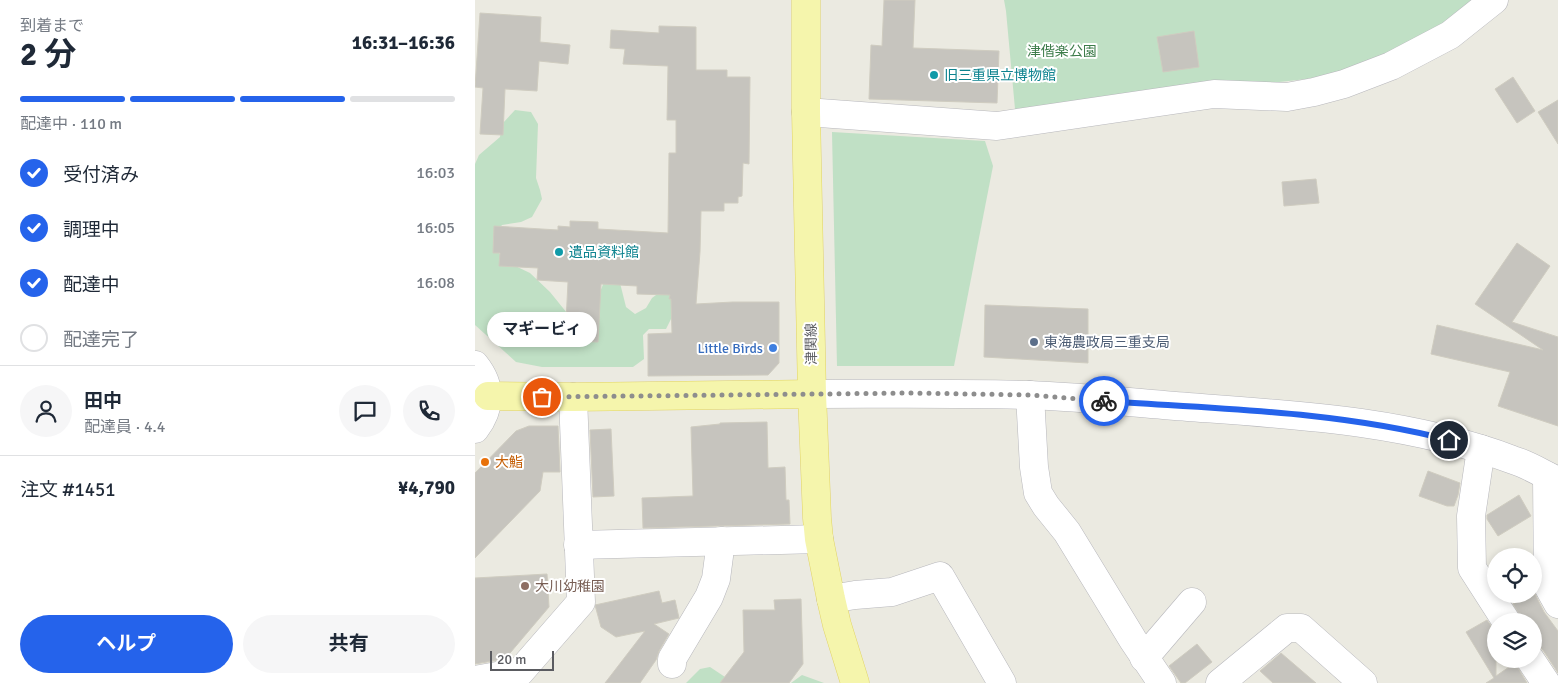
<!DOCTYPE html>
<html lang="ja">
<meta charset="utf-8">
<style>
body{margin:0;font-family:Signika,"Noto Sans JP",sans-serif;background:#f6f6f7;color:#1f2937;height:100vh;display:flex;flex-direction:column;font-size:19px;white-space:nowrap}
*{box-sizing:border-box;margin:0}
p{font-size:16px;color:#747a83}
.icon{flex:none;width:28px;height:28px;fill:none;stroke:currentColor;stroke-width:2;stroke-linecap:round;stroke-linejoin:round}
.map{position:relative;flex:1;overflow:hidden}
.details{display:flex;flex-direction:column;background:#fff;width:475px}
.details>*{flex:none}
.fabs{position:absolute;left:1012px;top:548px;display:grid;gap:10px}
.fabs a{display:grid;place-items:center;width:55px;height:55px;border-radius:50%;background:#fff;box-shadow:0 2px 8px #0003;font-size:25px}
.scale{position:absolute;left:15px;bottom:12px;width:64px;box-sizing:border-box;padding-left:5px;border:2px solid #5a5b60;border-top:0;font-size:14px;line-height:18px;white-space:nowrap;color:#5a5b60;-webkit-text-stroke:4px #fff;paint-order:stroke}
.pin{position:absolute;display:grid;place-items:center;width:42px;height:42px;color:#fff;margin:-21px;border:2px solid #fff;border-radius:50%;box-shadow:0 1px 5px #0007}
.courier{position:absolute;display:grid;place-items:center;width:50px;height:50px;margin:-25px;border:4px solid #2563eb;border-radius:50%;background:#fff;color:#222;box-shadow:0 1px 6px #0007}
.bubble{position:absolute;height:35px;border-radius:18px;background:#fff;box-shadow:0 2px 8px #0003;font-size:16px;font-weight:700;line-height:35px;text-align:center}
.head em{font-style:normal;font-weight:700}
.head div{display:flex;flex-direction:column-reverse}
.head{display:flex;align-items:center;justify-content:space-between;height:85px;padding:0 20px}
h1{font-size:32px;font-weight:700;line-height:38px}
.bar{display:grid;grid-template-columns:repeat(4,1fr);gap:8px 5px;align-content:center;height:60px;padding:0 20px}
.bar i{height:6px;border-radius:4px;background:#e0e1e3}
.bar .on{background:#2563eb}
.bar p{grid-column:span 4}
.line{display:flex;align-items:center;gap:12px;padding:0 20px;border-top:1px solid #e0e1e3}
.line div{flex:1}
.round{display:grid;place-items:center;flex:none;width:52px;height:52px;border-radius:26px;background:#f6f6f7}
ol{padding:0 20px;list-style:none}
li{display:flex;align-items:center;gap:15px;height:55px}
li p{margin-inline-start:auto}
li .icon{padding:5px;border-radius:50%;background:#2563eb;color:#fff;stroke-width:4}
li:last-child{color:#747a83}
li i{width:28px;height:28px;border:2px solid #e0e1e3;border-radius:50%}
.cta{display:flex;gap:10px;margin-top:auto;padding:10px 20px}
.cta a{flex:1;height:58px;border-radius:30px;background:#2563eb;color:#fff;font-size:20px;font-weight:700;line-height:58px;text-align:center}
.cta a+a{background:#f6f6f7;color:#1f2937}
main{display:flex;flex:1;min-height:0}
.map>svg:first-child{display:block}
.green{fill:#c0e0c5}
.building{fill:#c6c4be;stroke:#cfccc0}
.lines{fill:none;stroke-linecap:round;stroke-linejoin:round}
.minor-casing{stroke:#b7b7bc;stroke-width:29}
.major-casing{stroke:#e1d364;stroke-width:29}
.minor{stroke:#fff;stroke-width:28}
.major{stroke:#f5f5ac;stroke-width:28}
.done{stroke:#8d8d8d;stroke-width:5;stroke-dasharray:0 9}
.route{stroke:#2563eb;stroke-width:6}
.culture-dot{fill:#0f9aa8;stroke:#fff;stroke-width:2}
.service-dot{fill:#5c6f8a;stroke:#fff;stroke-width:2}
.shop-dot{fill:#3f7fe0;stroke:#fff;stroke-width:2}
.food-dot{fill:#e8710a;stroke:#fff;stroke-width:2}
.education-dot{fill:#8d6e63;stroke:#fff;stroke-width:2}
.labels{text-anchor:middle;stroke-width:4;stroke-linejoin:round;paint-order:stroke}
.park-label{font-size:14px;fill:#3d7c4a;stroke:#fff}
.culture-label{font-size:14px;fill:#0d838f;stroke:#fff;text-anchor:start}
.service-label{font-size:14px;fill:#4e5e75;stroke:#fff;text-anchor:start}
.street-label{font-size:14px;fill:#5a5b60;stroke:#fff}
.shop-label{font-size:14px;fill:#366cbe;stroke:#fff;text-anchor:end}
.food-label{font-size:14px;fill:#c56008;stroke:#fff;text-anchor:start}
.education-label{font-size:14px;fill:#785e54;stroke:#fff;text-anchor:start}
</style>
<main>
<section class="details">
<div class="head"><div><h1>2 分</h1><p>到着まで</p></div><em>16:31–16:36</em></div>
<div class="bar"><i class="on"></i><i class="on"></i><i class="on"></i><i></i><p>配達中 · 110 m</p></div>
<ol>
<li><svg class="icon" aria-label="check" viewBox="0 0 24 24"><path d="M5 12l5 5 9-10"/></svg>受付済み<p>16:03</p></li>
<li><svg class="icon" aria-label="check" viewBox="0 0 24 24"><path d="M5 12l5 5 9-10"/></svg>調理中<p>16:05</p></li>
<li><svg class="icon" aria-label="check" viewBox="0 0 24 24"><path d="M5 12l5 5 9-10"/></svg>配達中<p>16:08</p></li>
<li><i></i>配達完了</li>
</ol>
<div class="line" style="height:90px"><a class="round"><svg class="icon" aria-label="person" viewBox="0 0 24 24"><circle cx="12" cy="8" r="4"/><path d="M4 21q1-7 8-7t8 7"/></svg></a><div><b>田中</b><p>配達員 · 4.4</p></div><a class="round"><svg class="icon" aria-label="chat" viewBox="0 0 24 24"><path d="M4 5h16v11H9l-5 4z"/></svg></a><a class="round"><svg class="icon" aria-label="phone" viewBox="0 0 24 24"><path d="M5 4h4l2 5-3 2q2 4 5 5l2-3 5 2v4C11 20 4 13 5 4z"/></svg></a></div>
<div class="line" style="height:65px"><div>注文 #1451</div><b>¥4,790</b></div>
<div class="cta"><a>ヘルプ</a><a>共有</a></div>
</section>
<div class="map">
<svg width="1083" height="683" viewBox="0 0 1083 683">
<rect width="100%" height="100%" fill="#ebeae1"/>
<g class="green">
<polygon points="529,0 1000,0 966,26 937,43 870,71 832,79 795,83 764,81 540,109 531,11"/>
<polygon points="40,110 56,112 63,124 61,178 65,190 67,199 57,217 46,222 27,225 24,229 24,253 28,260 55,273 75,292 92,313 121,302 129,282 145,283 151,307 160,314 171,308 177,298 185,292 207,297 191,329 174,329 168,335 169,359 158,367 67,367 41,362 0,325 0,164 4,155 25,137 27,124"/>
<polygon points="357,132 510,141 518,166 479,366 362,366"/>
<polygon points="235,667 259,683 211,683 225,669"/>
<polygon points="327,675 349,683 316,683"/>
</g>
<g class="building">
<polygon points="409,0 440,0 438,48 524,51 522,103 394,99 396,45 407,46"/>
<polygon points="5,13 66,17 65,42 95,45 93,64 64,61 62,91 30,89 28,135 5,134 8,88 0,87"/>
<polygon points="184,26 221,27 221,70 252,70 252,77 275,77 274,164 268,163 267,196 263,197 263,203 249,203 249,211 226,211 225,252 221,304 258,302 304,302 304,363 293,375 173,376 173,334 197,333 196,299 194,299 195,295 162,294 162,286 126,284 123,342 90,341 93,282 62,280 63,268 24,266 25,253 18,253 19,226 83,230 83,226 95,227 95,221 123,222 123,229 193,233 194,153 201,153 201,120 192,120 193,66 148,64 150,49 135,48 136,30 184,33"/>
<polygon points="719,31 724,67 688,72 682,37"/>
<polygon points="1038,77 1060,111 1042,123 1020,89"/>
<polygon points="1083,100 1083,144 1063,112"/>
<polygon points="841,179 844,203 809,206 807,182"/>
<polygon points="1042,243 1075,266 1037,322 1083,337 1083,426 1023,406 1035,372 956,354 962,325 1068,350 1000,304"/>
<polygon points="510,305 613,309 613,363 509,357"/>
<polygon points="292,422 293,468 310,467 311,500 314,500 315,524 168,528 167,498 218,496 216,427 245,424 245,423"/>
<polygon points="54,426 83,426 85,472 68,472 65,491 0,558 0,473 41,431"/>
<polygon points="136,429 139,496 118,497 115,430"/>
<polygon points="953,471 985,483 983,495 979,506 972,506 944,496"/>
<polygon points="1044,495 1056,516 1023,536 1012,519 1012,515"/>
<polygon points="72,574 74,607 30,659 0,664 0,578"/>
<polygon points="184,591 187,603 200,600 204,618 179,624 194,634 184,651 181,660 165,683 130,683 170,631 141,637 126,627 120,605"/>
<polygon points="1059,592 1069,612 1083,631 1083,673 1068,650 1062,645 1059,644 1059,621 1048,621 1038,604 1054,594 1059,594"/>
<polygon points="326,599 328,664 314,683 245,683 269,652 268,610 300,610 299,600"/>
<polygon points="1012,620 1021,633 1021,676 1040,663 1052,683 1011,683 1019,678 991,632"/>
<polygon points="722,644 737,662 710,683 706,683 694,666"/>
<polygon points="806,653 841,683 798,683 785,671"/>
</g>
<g class="lines">
<defs>
<g id="minor">
<polyline points="331,112 522,126 739,94 812,97 839,92 869,84 916,66 975,35 1019,0"/>
<path d="M0 365C17 386 16 408 0 429"/>
<path d="M337 394C410 394 482 393 554 395 607 397 660 403 713 407 823 415 934 421 1038 460 1054 465 1068 474 1083 481"/>
<polyline points="555,395 559,467 563,493 571,506 592,532 658,640 687,683"/>
<polyline points="1006,449 996,516 997,568 1031,621"/>
<polyline points="1072,476 1073,586 1083,604"/>
<polyline points="103,545 344,539"/>
<polyline points="356,599 380,595 417,592 465,576 527,683"/>
<polyline points="669,658 717,602"/>
<polyline points="1055,659 1071,683"/>
<polyline points="197,664 197,659 234,597 241,579 246,541"/>
<polyline points="0,680 45,672 106,602 98,397"/>
<polyline points="745,683 812,628 826,628 888,683"/>
</g>
<g id="major">
<polyline points="331,0 331,112 337,394 342,518 344,539 356,599 362,625 380,683"/>
<polyline points="13,396 98,397 337,394"/>
</g>
</defs>
<use href="#minor" class="minor-casing"/>
<use href="#major" class="major-casing"/>
<use href="#minor" class="minor"/>
<use href="#major" class="major"/>
</g>
<g class="lines">
<polyline class="done" points="67,397 437,393 555,395 629,401"/>
<path class="route" d="M629 401C744 409 862 411 974 440"/>
</g>
<g class="culture-dot">
<circle cx="459" cy="75" r="5"/>
<circle cx="84" cy="252" r="5"/>
</g>
<circle class="service-dot" cx="559" cy="342" r="5"/>
<circle class="shop-dot" cx="298" cy="348" r="5"/>
<circle class="food-dot" cx="10" cy="462" r="5"/>
<circle class="education-dot" cx="50" cy="586" r="5"/>
<g class="labels">
<g class="park-label">
<text x="587" y="56">津偕楽公園</text>
</g>
<g class="culture-label">
<text x="469" y="80">旧三重県立博物館</text>
<text x="94" y="257">遺品資料館</text>
</g>
<g class="service-label">
<text x="569" y="347">東海農政局三重支局</text>
</g>
<g class="street-label">
<text transform="translate(336 344) rotate(-91)" y="5">津関線</text>
</g>
<g class="shop-label">
<text x="288" y="353">Little Birds</text>
</g>
<g class="food-label">
<text x="20" y="467">大鮨</text>
</g>
<g class="education-label">
<text x="60" y="591">大川幼稚園</text>
</g>
</g>
</svg>
<div class="fabs">
<a><svg class="icon" aria-label="locate" viewBox="0 0 24 24"><circle cx="12" cy="12" r="6"/><path d="M12 2v4M12 18v4M2 12h4M18 12h4"/></svg></a>
<a><svg class="icon" aria-label="layers" viewBox="0 0 24 24"><path d="M12 4l9 5-9 5-9-5zM3 14l9 5 9-5"/></svg></a>
</div>
<div class="scale">20 m</div>
<div class="pin" style="left:67px;top:397px;background:#ea580c"><svg class="icon" aria-label="bag" viewBox="0 0 24 24"><path d="M5 8h14l-1 12H6zM9 8a3 3 0 0 1 6 0"/></svg></div>
<div class="pin" style="left:974px;top:440px;background:#1f2937"><svg class="icon" aria-label="home" viewBox="0 0 24 24"><path d="M3 11l9-7 9 7M6 9v11h12V9"/></svg></div>
<div class="courier" style="left:629px;top:401px"><svg class="icon" aria-label="bike" viewBox="0 0 24 24"><circle cx="6" cy="16" r="4"/><circle cx="18" cy="16" r="4"/><path d="M6 16l4-8h5l3 8M10 8l3 8H6M13 5h3"/></svg></div>
<div class="bubble" style="left:12px;top:312px;width:110px">マギービィ</div>
</div>
</main>
